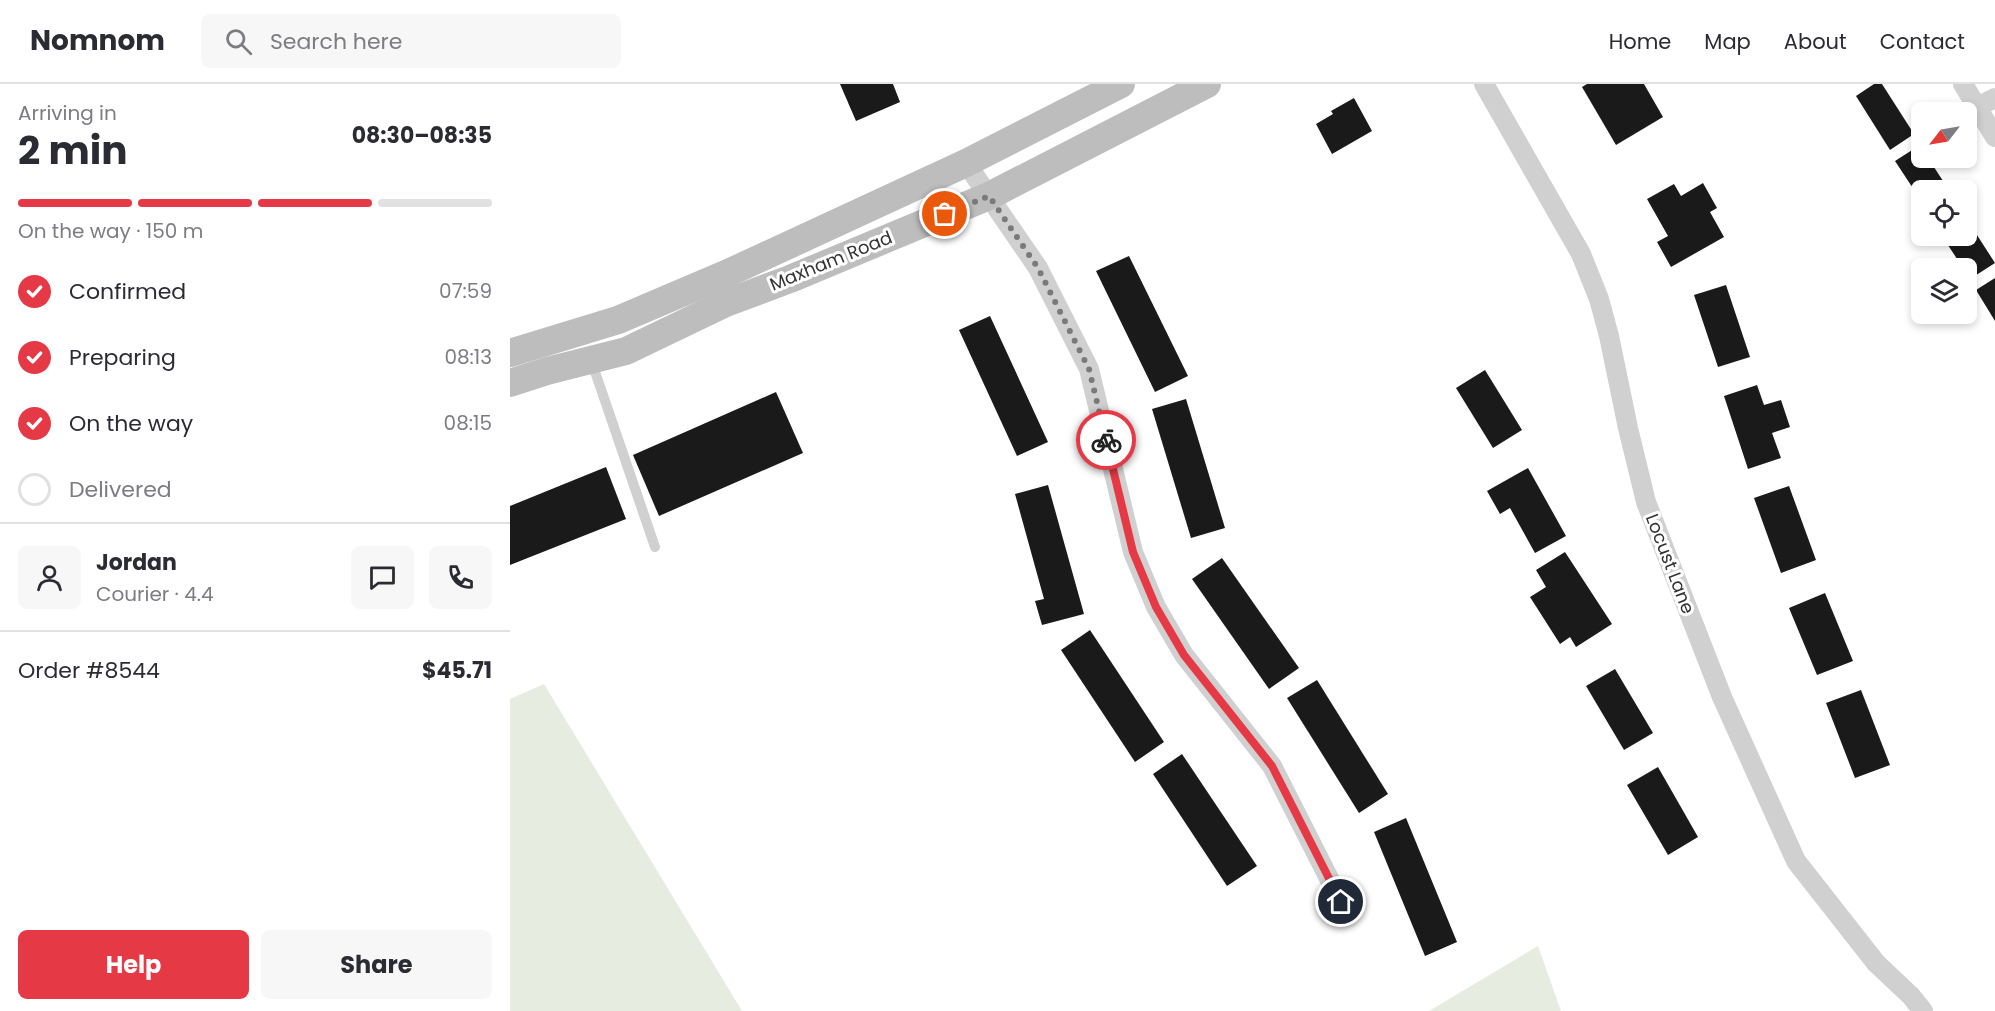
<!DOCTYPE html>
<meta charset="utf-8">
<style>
body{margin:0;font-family:Poppins,sans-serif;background:#f7f7f7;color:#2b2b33;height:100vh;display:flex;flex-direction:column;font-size:22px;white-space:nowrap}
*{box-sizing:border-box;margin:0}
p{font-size:20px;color:#7c7c81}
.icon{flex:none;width:33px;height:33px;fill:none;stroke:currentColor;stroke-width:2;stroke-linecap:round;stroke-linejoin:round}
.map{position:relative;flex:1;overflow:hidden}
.side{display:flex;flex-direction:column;background:#fff;width:510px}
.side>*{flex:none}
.needle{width:39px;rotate:239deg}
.controls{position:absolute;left:1401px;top:18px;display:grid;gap:12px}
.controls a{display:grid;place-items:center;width:66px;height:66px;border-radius:9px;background:#fff;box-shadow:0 3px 9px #0003;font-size:30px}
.pin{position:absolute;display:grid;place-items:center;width:51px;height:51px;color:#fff;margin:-26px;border:3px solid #fff;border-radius:50%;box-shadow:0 2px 6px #0007}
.courier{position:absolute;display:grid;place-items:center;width:60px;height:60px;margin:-30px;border:4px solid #e63946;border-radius:50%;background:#fff;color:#222;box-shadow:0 2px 8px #0007}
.overview em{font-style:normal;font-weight:700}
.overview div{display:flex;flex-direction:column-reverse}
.overview{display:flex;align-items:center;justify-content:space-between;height:102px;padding:0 18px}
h1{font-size:39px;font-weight:700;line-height:45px}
.bar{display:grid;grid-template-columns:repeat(4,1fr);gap:9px 6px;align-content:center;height:72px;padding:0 18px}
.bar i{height:8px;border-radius:4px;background:#e1e1e2}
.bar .current{background:#e63946}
.bar p{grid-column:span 4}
.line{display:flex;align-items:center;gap:15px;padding:0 18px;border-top:2px solid #e1e1e2}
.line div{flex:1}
.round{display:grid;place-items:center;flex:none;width:63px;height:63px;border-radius:9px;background:#f7f7f7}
ol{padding:0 18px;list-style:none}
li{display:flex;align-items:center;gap:18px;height:66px}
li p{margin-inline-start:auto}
li .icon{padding:6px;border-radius:50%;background:#e63946;color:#fff;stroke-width:4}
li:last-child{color:#7c7c81}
li i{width:33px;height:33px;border:3px solid #e1e1e2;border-radius:50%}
.button{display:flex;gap:12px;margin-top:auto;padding:12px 18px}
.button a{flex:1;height:69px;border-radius:9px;background:#e63946;color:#fff;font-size:24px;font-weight:700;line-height:69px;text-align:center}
.button a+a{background:#f7f7f7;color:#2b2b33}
header{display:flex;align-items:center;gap:36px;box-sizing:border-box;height:84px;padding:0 30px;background:#fff;border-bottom:2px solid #e1e1e2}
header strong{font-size:28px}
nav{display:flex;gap:33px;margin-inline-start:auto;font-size:21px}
.search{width:420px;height:54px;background:#f7f7f7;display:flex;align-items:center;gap:15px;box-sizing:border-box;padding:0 21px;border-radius:9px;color:#7c7c81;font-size:22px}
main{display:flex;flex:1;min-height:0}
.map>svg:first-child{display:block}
.green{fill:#e6ecdf}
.building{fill:#1a1a1a}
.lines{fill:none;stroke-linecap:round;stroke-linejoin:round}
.service{stroke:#d0d0d0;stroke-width:10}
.minor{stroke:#d0d0d0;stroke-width:20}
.secondary{stroke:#bdbdbd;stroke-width:28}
.done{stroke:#7a7a7a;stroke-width:6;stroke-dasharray:0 10.8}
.route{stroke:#e63946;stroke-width:8}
.labels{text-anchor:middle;stroke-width:6;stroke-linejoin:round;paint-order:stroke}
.street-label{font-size:18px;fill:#333;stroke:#fff}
</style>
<header>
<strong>Nomnom</strong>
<div class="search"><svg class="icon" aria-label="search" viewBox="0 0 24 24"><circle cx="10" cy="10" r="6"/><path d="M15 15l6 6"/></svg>Search here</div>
<nav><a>Home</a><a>Map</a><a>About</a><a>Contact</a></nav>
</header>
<main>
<section class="side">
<div class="overview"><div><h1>2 min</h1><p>Arriving in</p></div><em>08:30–08:35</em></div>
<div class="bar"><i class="current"></i><i class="current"></i><i class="current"></i><i></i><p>On the way · 150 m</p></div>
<ol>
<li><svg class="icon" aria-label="check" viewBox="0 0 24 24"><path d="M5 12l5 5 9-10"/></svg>Confirmed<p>07:59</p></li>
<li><svg class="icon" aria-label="check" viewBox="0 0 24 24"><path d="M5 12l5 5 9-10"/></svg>Preparing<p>08:13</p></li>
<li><svg class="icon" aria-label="check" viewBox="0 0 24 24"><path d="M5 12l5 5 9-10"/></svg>On the way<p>08:15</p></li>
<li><i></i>Delivered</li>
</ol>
<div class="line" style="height:108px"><a class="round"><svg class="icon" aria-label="person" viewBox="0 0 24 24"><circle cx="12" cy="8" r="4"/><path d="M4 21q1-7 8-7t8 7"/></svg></a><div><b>Jordan</b><p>Courier · 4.4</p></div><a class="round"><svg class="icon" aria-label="chat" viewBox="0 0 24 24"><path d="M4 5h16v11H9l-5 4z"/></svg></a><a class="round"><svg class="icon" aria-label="phone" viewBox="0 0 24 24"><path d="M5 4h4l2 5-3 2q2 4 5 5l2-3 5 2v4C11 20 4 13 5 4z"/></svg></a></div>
<div class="line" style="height:78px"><div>Order #8544</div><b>$45.71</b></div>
<div class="button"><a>Help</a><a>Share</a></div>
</section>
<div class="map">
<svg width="1485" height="927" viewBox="0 0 1485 927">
<rect width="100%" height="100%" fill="#fff"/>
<g class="green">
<polygon points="34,600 232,927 0,927 0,615"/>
<polygon points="1028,862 1051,927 919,927"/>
</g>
<g class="building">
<polygon points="330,0 383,0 390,18 346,37"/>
<polygon points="1077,0 1134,0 1153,33 1106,61 1072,3"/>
<polygon points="1364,0 1372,0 1404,50 1380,66 1346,12"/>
<polygon points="844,14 862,47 822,70 806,40 823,30 821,27"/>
<polygon points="1410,61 1412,74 1418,74 1439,106 1412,106 1412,118 1385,77"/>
<polygon points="1193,99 1207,124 1200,128 1214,153 1161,183 1147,158 1158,152 1137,115 1164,100 1171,112"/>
<polygon points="1456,134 1485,179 1460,195 1456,190 1456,184 1453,184 1432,152 1456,152"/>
<polygon points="619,172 678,292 645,308 586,187"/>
<polygon points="1485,194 1485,237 1466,206"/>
<polygon points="1216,201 1240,273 1208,283 1184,211"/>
<polygon points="480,232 538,358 507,372 449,246"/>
<polygon points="975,286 1012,346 983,364 946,304"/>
<polygon points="1247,301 1254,321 1271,316 1280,343 1262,349 1271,374 1238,385 1214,312"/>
<polygon points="266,308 293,369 149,432 123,371"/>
<polygon points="676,315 715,444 681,454 642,325"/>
<polygon points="96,383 116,435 0,481 0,422"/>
<polygon points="1018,384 1056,452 1025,469 1000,424 990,430 977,407"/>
<polygon points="538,401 574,530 532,541 525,517 534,515 505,410"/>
<polygon points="1279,402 1306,476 1271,489 1244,414"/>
<polygon points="1055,468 1102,540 1066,563 1060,553 1050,560 1020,513 1036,503 1026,486"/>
<polygon points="712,474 789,584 759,605 682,495"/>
<polygon points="1315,509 1343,577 1307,591 1279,524"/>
<polygon points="580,546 654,658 625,678 551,566"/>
<polygon points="1105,585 1143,649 1114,666 1076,602"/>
<polygon points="807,596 878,710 849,729 777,614"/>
<polygon points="1351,606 1380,681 1345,694 1316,619"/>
<polygon points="672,670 747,782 717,802 643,690"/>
<polygon points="1148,683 1188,753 1158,771 1117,701"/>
<polygon points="896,734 947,858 915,872 864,748"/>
</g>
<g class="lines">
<polyline class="service" points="81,276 145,463"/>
<g class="minor">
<polyline points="974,0 1071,170 1089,215 1099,252 1118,344 1136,418 1212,613 1286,777 1366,879 1401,912 1413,927"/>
<polyline points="1453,0 1485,53"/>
<polyline points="1467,23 1485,14"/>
<polyline points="456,79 528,184 579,285 623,468 646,523 674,571 762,682 831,818"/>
</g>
<g class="secondary">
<polyline points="0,269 108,236 216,190 456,79 611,0"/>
<polyline points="0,299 37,287 116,267 216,219 280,195 479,112 697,0"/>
</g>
</g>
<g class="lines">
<polyline class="done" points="435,130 479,112 528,184 579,285 596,356"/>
<polyline class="route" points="596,356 623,468 646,523 674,571 762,682 831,818"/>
</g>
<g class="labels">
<g class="street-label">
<text transform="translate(321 177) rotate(-22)" y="6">Maxham Road</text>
<text transform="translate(1160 480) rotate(69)" y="6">Locust Lane</text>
</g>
</g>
</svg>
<div class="controls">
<a><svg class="needle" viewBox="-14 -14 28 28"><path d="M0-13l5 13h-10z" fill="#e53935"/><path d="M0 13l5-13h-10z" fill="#7c7c81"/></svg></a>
<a><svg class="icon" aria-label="locate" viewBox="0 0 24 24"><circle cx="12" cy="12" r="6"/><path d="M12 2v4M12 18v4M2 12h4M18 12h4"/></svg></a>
<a><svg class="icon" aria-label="layers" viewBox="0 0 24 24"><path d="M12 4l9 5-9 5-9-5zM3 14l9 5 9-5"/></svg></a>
</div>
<div class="pin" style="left:435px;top:130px;background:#ea580c"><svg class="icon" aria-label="bag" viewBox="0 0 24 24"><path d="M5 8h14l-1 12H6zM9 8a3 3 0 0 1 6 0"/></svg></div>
<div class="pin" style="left:831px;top:818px;background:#1f2937"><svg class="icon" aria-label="home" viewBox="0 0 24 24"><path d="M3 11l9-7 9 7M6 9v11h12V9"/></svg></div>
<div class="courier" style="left:596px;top:356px"><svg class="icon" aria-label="bike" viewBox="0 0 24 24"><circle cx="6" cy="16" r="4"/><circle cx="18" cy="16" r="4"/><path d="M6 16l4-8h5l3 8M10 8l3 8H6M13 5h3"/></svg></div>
</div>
</main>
